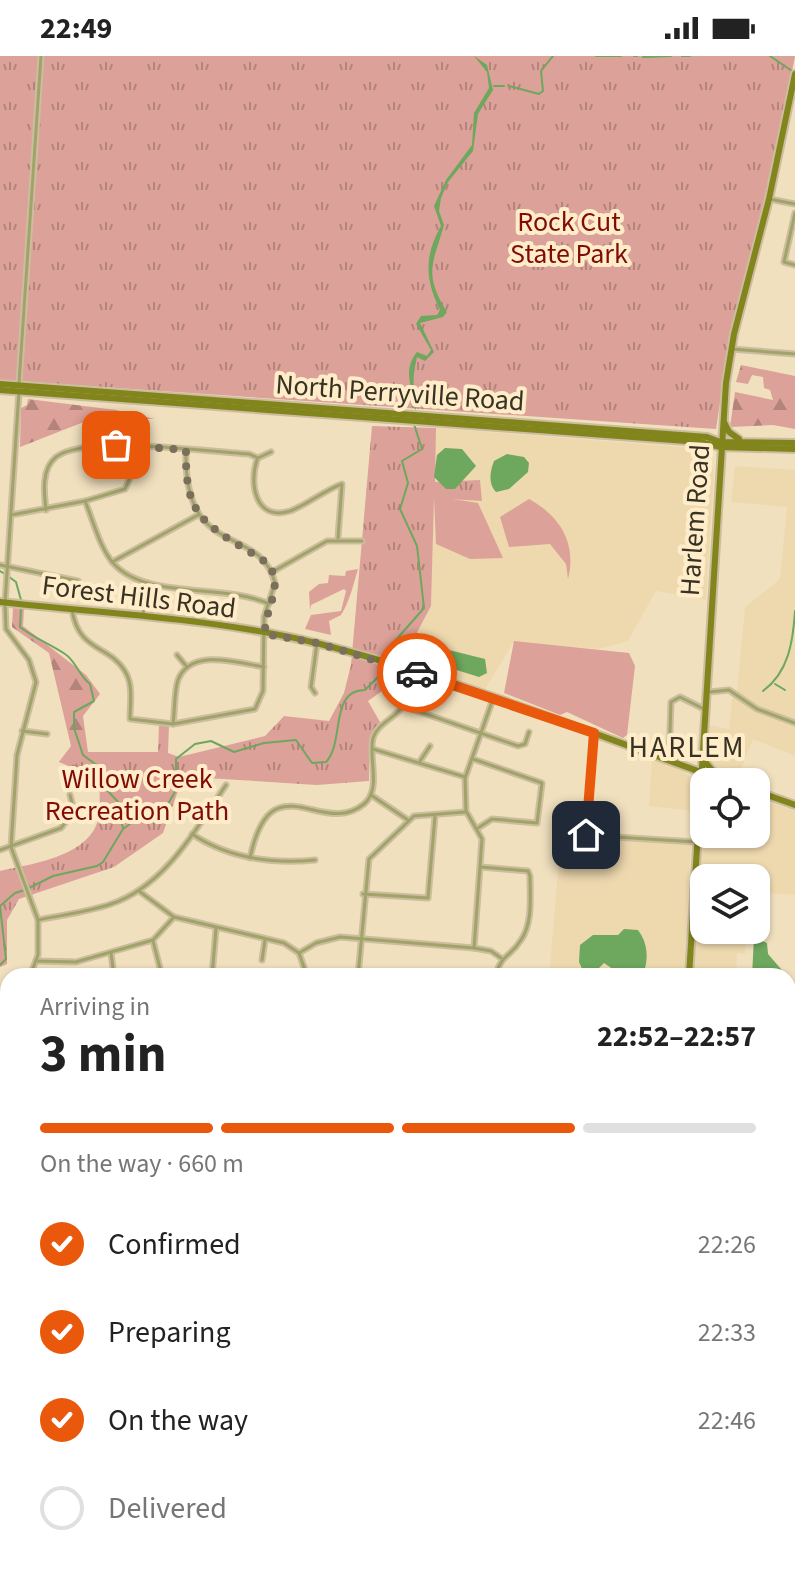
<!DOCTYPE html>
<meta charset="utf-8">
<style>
body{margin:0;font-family:"Source Sans 3",sans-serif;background:#f2f2f2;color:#222;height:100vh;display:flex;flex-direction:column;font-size:30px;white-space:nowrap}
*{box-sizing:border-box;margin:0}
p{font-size:26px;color:#767676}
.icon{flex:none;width:44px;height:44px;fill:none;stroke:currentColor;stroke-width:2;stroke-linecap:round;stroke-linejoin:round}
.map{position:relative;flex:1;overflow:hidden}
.details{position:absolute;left:0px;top:912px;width:796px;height:602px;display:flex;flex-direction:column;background:#fff;border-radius:24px 24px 0 0;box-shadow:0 2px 6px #0004}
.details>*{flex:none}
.fabs{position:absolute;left:690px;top:712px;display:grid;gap:16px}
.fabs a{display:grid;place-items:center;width:80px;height:80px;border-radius:16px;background:#fff;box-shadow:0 2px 6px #0004;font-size:40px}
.pin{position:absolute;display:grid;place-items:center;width:68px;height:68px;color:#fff;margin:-34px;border-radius:16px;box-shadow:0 4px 12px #0006}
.courier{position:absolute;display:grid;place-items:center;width:80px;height:80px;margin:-40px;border:6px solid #ea580c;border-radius:50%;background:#fff;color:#222;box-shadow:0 2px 10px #0007}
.head em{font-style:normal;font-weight:700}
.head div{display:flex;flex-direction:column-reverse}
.head{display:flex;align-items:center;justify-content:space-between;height:136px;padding:0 40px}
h1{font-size:52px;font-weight:700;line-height:60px}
.bar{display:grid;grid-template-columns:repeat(4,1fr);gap:12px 8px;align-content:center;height:96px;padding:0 40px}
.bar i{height:10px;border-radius:6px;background:#e0e0e0}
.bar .active{background:#ea580c}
.bar p{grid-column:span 4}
ol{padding:0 40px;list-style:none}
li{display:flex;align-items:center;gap:24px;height:88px}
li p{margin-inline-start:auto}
li .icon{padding:8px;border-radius:50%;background:#ea580c;color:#fff;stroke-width:4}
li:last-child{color:#767676}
li i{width:44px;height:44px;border:4px solid #e0e0e0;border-radius:50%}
.status{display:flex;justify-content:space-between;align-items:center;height:56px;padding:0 40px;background:#fff;direction:ltr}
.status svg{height:22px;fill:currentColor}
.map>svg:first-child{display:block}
.built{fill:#eed9af}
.green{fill:#dca198}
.forest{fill:url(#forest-firs)}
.park{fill:url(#park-tufts)}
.water{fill:#6ea75e}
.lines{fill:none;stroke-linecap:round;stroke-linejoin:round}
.stream{stroke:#6ea75e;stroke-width:2}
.street-casing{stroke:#ccbd9f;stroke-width:7}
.secondary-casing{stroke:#ccbd9f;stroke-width:10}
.street{stroke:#a0a469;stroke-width:3}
.secondary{stroke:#81851c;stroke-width:6}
.done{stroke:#796f5a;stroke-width:8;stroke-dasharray:0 14.4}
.route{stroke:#ea580c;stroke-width:10}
.labels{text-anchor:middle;stroke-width:8;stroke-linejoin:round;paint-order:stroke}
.park-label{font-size:28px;fill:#800b07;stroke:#ffedca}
.street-label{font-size:28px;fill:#383224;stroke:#ffedca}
.neighbourhood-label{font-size:30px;letter-spacing:2px;fill:#383224;stroke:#ffedca}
</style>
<div class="status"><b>22:49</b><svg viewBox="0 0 49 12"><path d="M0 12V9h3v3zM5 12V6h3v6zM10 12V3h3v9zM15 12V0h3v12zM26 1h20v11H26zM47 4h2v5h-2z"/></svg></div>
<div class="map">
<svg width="795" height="1513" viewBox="0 0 795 1513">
<defs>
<pattern id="forest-firs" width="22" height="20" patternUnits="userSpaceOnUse" patternTransform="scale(2)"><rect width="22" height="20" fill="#dca198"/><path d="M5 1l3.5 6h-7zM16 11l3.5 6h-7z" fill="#b3847c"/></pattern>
<pattern id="park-tufts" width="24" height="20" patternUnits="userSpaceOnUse" patternTransform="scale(2)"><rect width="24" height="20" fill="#dca198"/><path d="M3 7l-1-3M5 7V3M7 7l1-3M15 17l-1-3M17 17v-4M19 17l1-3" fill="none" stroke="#b3847c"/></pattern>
</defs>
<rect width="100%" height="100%" fill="#f1e0be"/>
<g class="built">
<polygon points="436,372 708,393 714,418 706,544 656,535 628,585 598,593 513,587 485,633 400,609 431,550"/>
<polygon points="735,410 795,414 795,700 753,683 737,723 717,717 705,702 708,669 729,673 732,643 737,635 745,551 780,523 787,451 731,446"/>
<polygon points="652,703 683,715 692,723 694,731 692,755 649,750"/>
<polygon points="704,739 704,778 726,778 726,786 750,787 751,778 756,778 756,741 795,755 795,839 756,836 756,822 731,822 731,811 697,808"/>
<polygon points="561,779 691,788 684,920 549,920"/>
<polygon points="696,831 704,832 704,874 747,874 745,898 737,897 736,920 691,920"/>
</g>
<g class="green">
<polygon points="434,440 478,447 503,502 470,503 436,488"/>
<path d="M529 443C560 460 577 487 568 523L566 508 550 488 509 491 500 461Z"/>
<path d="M358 513C353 530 350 544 341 559L329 565 331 579 305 573 311 559 341 555 346 535 344 533 311 549 310 554 309 536 319 528 328 527 329 519 345 520 346 515Z"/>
<polygon points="514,585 629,597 635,610 627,679 623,682 567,656 560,659 504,637"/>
</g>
<g class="forest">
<polygon points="741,309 795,320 795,373 773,369 730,371 735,336 773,344 770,334 764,332 763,321 752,319 748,328 736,326"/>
<polygon points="28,343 116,354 155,363 94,362 20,391 21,352 27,349"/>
<polygon points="13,552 24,553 23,570 86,619 100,638 83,660 88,696 125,699 125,715 100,723 59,706 71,690 49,597 12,571"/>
</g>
<g class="park">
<polygon points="0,0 795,0 775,104 726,307 716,373 0,324"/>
<path d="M372 370 436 372 435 426 480 424 482 445 434 442 431 550 400 609 390 618 382 635 368 645 380 666 369 686V725L317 729 207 722 186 727 179 732 163 777 114 811 19 843 7 864V908L0 911V815C31 808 88 801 98 764 103 747 95 730 105 715L59 706 67 696H158L159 669H169L168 697 179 701 265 680 284 660 329 665 344 637 351 609Z"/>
</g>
<g class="water">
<path d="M474 0 487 9 493 34 478 58 473 95 448 126 441 142 439 155 444 169C433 208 423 217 447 256L443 261 420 267 434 296 425 305 417 301C412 323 413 328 417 351L415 354C414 333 401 316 417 296L427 300 431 294 416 268 421 260 437 259 440 254C425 223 424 200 441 170L434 150 446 124 472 89 474 57 489 32 487 16Z"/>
<polygon points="445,392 462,393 476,410 455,433 446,433 434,421 437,399"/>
<path d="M507 398 524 401 529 407 528 416 509 433 496 436C488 428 490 415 494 405Z"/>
<polygon points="449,594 485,603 487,617 479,621 447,611 443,600"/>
<path d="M624 873 638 874C648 887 649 903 643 919L623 920 604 907 591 920 585 919 579 906 580 889 593 879H618Z"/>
<polygon points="754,881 767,887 768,898 787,920 752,920"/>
</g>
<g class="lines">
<g class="stream">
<polyline points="596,0 621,0"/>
<polyline points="634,0 637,0"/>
<polyline points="682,0 690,0"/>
<polyline points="770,0 792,15"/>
<polyline points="643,1 671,0"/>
<polyline points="494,30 504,30"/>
<polyline points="509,30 539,38 543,35 541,15 553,0"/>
<polyline points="0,515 5,518"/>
<polyline points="8,520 16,526 21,544"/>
<path d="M21 552 20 571C34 582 50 588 65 598 76 605 79 620 90 628L94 645 74 656V672L83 699 107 717 105 732 120 748V761"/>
<polyline points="392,604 395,585 424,552 417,490 400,453 408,427 402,405 422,393 414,368"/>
<polyline points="775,628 785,634"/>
<path d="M763 635C789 616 793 585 795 555"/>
<polyline points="120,762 123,772"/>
<path d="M29 832 53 820 97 810 103 806 123 773 134 765 152 766 161 760 176 734V703L195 688 211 685 234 696 264 687 296 684 312 707 326 706C345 686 329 634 365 634L388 611"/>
<polyline points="0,850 6,903 0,909"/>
<polyline points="0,850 15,837 25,834"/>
</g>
<defs>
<g id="street">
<polyline points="769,143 795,148"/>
<polyline points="795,157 784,206 795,209"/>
<polyline points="731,293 795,298"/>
<polyline points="19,327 41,0"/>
<polyline points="19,335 5,547 6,573 29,604 36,626 17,699 11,791 38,864 38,899 30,920"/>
<path d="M257 404C249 427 255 466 290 455 307 449 323 435 342 428L338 482"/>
<path d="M85 445C93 464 100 493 114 508 147 544 224 527 269 548"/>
<path d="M46 454C44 437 41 413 56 401 85 378 209 396 249 398L258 402 271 396"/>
<polyline points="11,459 85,445 125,433 135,411 136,390"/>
<polyline points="112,506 198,459"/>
<polyline points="0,509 78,525"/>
<polyline points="274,515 327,485 362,485"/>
<path d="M72 554C79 598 112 588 127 619 133 632 130 649 130 663L173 668 255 653 263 635 264 561 275 527C259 466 183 506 186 394"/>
<polyline points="143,559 147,527"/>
<polyline points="177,599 187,611"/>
<polyline points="709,636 729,634 757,653 795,667"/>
<polyline points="315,637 311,631 317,587"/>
<polyline points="403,650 518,690 525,688 529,676"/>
<path d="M173 668C175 654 174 636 178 624 191 591 239 607 264 611"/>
<polyline points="22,675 47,678"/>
<polyline points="373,693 465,721"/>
<polyline points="473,703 542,727 537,767 492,763 478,772"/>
<polyline points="669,704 671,646 680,641 704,653"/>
<polyline points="420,705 430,690"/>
<polyline points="371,739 408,764"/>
<path d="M192 778C228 802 272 808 315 804"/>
<polyline points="567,778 696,786"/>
<polyline points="586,779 594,679"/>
<polyline points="0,794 61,772 74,755 70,739"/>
<path d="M250 802C271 703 322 783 364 748 382 733 368 702 373 682 377 668 394 663 402 651 409 642 411 628 414 616"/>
<path d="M481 811 528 815 530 820C530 840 533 867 521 884 510 902 503 896 495 920"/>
<polyline points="139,835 174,861 284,887 299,897 307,920"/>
<polyline points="363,838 428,842 435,760"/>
<path d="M38 864C62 859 88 856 111 848 165 830 196 773 226 729"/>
<polyline points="153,885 162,920"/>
<polyline points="474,892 482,783 466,755 465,722 493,643"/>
<polyline points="111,897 114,920"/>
<polyline points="299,897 316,887 340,881 474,892 491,895 501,902"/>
<polyline points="262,904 265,884"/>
<polyline points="36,905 76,906 153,884 174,861"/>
<polyline points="212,920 216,873"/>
<polyline points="358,920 369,803 414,760 465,756"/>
<polyline points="788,1183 795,1184"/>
<polyline points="0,1204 8,1146"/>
<polyline points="788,1224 795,1224"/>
<polyline points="788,1263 795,1264"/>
<polyline points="0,1286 8,1287"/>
<polyline points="788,1316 795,1316"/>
<polyline points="788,1360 795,1361"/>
<polyline points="788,1421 795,1422"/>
<polyline points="788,1492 795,1493"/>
<polyline points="139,1506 140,1513"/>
<polyline points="255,1506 262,1513"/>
<polyline points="400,1508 482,1513"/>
<polyline points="296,1509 332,1513"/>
<polyline points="39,1513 40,1506"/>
<polyline points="92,1513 92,1506"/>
<polyline points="269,1513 293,1510"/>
<polyline points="544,1513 545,1506"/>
</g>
<g id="secondary">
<polyline points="0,328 707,381 720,386 795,387"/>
<polyline points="0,334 700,386 720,391 795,393"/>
<polyline points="724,366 729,376 739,383"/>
<path d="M0 546C106 558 216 562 320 588 459 623 594 679 729 726"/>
<polyline points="701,701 717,720"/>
<polyline points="756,735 795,749"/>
<polyline points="689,920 726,327 734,278 769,143 795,18"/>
<polyline points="0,1059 8,1059"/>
<polyline points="788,1117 795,1117"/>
<polyline points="295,1513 295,1506"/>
<polyline points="653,1513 654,1506"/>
</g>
</defs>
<use href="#street" class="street-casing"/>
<use href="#secondary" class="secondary-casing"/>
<use href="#street" class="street"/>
<use href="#secondary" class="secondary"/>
</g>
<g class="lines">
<path class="done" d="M116 389 186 394C185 456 200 466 250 496 260 502 268 506 273 517 280 536 264 557 265 578L317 587 417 617"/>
<polyline class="route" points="417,617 594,677 586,779"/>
</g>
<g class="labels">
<g class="park-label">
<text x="569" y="175">Rock Cut<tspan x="569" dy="32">State Park</tspan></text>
<text x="137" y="732">Willow Creek<tspan x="137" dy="32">Recreation Path</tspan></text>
</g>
<g class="street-label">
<text transform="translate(400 336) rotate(4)" y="10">North Perryville Road</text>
<text transform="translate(694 464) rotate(-86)" y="10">Harlem Road</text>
<text transform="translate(139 540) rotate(7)" y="10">Forest Hills Road</text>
</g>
<g class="neighbourhood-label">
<text x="687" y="701">HARLEM</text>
</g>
</g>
</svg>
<div class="fabs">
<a><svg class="icon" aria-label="locate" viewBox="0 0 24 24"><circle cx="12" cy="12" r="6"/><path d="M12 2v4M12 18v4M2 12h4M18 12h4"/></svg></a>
<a><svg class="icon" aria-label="layers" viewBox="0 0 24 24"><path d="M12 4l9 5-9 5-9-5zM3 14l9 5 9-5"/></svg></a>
</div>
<div class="pin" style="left:116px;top:389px;background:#ea580c"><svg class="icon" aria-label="bag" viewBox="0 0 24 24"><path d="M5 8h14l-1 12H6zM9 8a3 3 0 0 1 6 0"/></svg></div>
<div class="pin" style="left:586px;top:779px;background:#1f2937"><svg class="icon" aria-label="home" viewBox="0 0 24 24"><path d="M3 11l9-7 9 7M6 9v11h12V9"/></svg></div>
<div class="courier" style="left:417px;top:617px"><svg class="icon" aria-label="car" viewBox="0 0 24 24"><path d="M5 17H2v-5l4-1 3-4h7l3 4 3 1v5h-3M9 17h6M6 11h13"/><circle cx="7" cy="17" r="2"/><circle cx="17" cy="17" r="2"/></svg></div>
<section class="details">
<div class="head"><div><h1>3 min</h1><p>Arriving in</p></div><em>22:52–22:57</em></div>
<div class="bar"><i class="active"></i><i class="active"></i><i class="active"></i><i></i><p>On the way · 660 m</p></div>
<ol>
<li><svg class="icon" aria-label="check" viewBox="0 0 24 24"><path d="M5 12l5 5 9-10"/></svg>Confirmed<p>22:26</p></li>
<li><svg class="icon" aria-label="check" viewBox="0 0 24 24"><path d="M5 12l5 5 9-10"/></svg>Preparing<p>22:33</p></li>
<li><svg class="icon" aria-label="check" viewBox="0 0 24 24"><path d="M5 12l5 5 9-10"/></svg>On the way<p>22:46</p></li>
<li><i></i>Delivered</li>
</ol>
</section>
</div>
